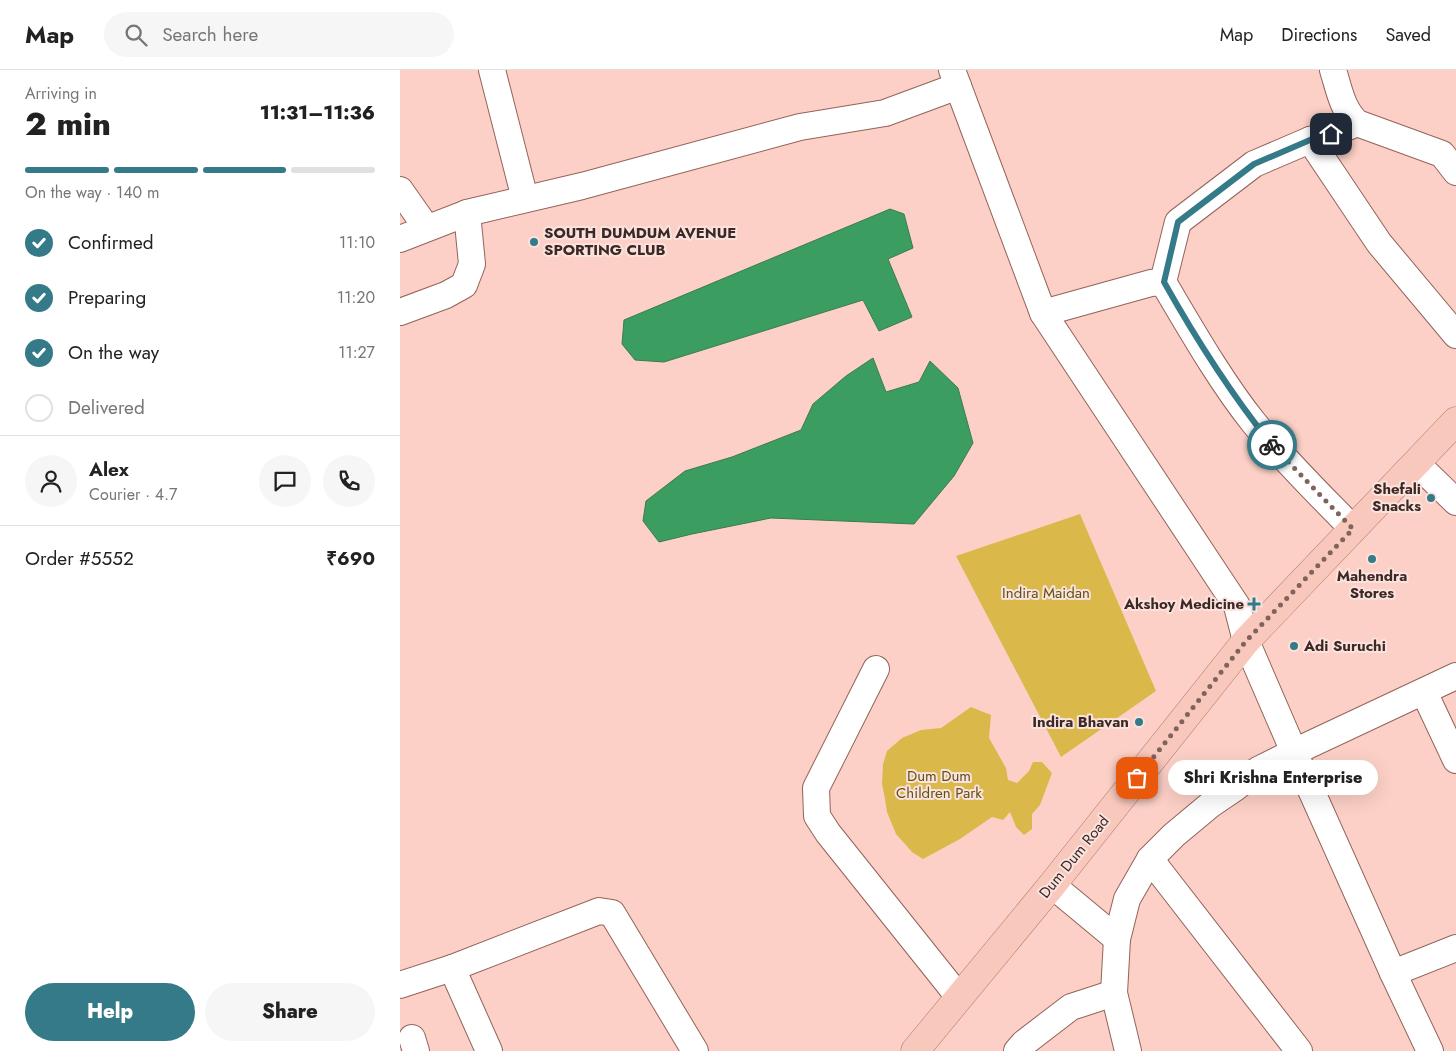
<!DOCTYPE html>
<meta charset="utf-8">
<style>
body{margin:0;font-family:Jost,sans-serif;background:#f6f6f6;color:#222;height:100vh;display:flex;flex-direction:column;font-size:19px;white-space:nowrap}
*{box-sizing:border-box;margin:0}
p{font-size:16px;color:#767676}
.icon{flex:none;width:28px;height:28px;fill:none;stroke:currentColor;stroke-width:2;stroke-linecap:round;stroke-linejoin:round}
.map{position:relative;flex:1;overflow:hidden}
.drawer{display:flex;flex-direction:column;background:#fff;width:400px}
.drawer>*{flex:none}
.pin{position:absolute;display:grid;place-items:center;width:42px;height:42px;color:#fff;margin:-21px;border-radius:10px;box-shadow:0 2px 8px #0006}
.courier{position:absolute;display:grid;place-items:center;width:50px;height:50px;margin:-25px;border:4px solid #357a88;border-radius:50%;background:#fff;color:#222;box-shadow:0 1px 6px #0007}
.bubble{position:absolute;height:35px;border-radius:18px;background:#fff;box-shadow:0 5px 20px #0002;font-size:16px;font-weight:800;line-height:35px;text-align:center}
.headline em{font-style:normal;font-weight:800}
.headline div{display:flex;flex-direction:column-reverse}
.headline{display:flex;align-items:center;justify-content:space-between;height:85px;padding:0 25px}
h1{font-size:32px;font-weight:800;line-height:38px}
.bar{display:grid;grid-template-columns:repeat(4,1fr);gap:8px 5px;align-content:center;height:60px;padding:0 25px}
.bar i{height:6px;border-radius:4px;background:#e0e0e0}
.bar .active{background:#357a88}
.bar p{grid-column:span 4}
.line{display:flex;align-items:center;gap:12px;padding:0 25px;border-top:1px solid #e0e0e0}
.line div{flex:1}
.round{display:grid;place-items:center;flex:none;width:52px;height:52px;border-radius:26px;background:#f6f6f6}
ol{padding:0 25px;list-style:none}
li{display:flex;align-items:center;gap:15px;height:55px}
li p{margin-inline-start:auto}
li .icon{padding:5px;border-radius:50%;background:#357a88;color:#fff;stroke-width:4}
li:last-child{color:#767676}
li i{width:28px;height:28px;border:2px solid #e0e0e0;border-radius:50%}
.primary-button{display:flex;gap:10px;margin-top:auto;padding:10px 25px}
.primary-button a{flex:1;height:58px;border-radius:30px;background:#357a88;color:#fff;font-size:20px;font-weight:800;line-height:58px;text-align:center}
.primary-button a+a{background:#f6f6f6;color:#222}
header{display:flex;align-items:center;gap:30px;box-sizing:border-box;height:70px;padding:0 25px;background:#fff;border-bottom:1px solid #e0e0e0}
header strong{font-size:24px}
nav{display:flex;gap:28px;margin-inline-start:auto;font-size:18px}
.search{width:350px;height:45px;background:#f6f6f6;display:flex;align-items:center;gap:12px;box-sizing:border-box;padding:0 18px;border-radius:28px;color:#767676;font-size:19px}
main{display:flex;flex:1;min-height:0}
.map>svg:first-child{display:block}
.green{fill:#dab94a}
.water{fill:#3b9e60;stroke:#3c7b4e}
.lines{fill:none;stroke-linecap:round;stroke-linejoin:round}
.minor-casing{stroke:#936359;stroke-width:28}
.major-casing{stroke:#b5786b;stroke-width:29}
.minor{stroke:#fff;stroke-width:26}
.major{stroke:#f9c8bd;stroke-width:28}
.done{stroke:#80635d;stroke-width:5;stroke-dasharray:0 9}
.route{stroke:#357a88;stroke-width:6}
.poi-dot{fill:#357a88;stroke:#fae3de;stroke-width:2}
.labels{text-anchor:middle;stroke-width:4;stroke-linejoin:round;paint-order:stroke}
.poi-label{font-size:15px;font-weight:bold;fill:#3d2824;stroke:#fae3de;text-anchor:end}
.park-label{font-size:15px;fill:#615116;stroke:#fae3de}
.street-label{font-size:15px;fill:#3d2824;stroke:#fae3de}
</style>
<header>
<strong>Map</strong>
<div class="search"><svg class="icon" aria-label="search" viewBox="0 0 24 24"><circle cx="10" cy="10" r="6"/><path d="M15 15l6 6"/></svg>Search here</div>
<nav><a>Map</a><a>Directions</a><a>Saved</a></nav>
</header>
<main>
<section class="drawer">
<div class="headline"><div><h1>2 min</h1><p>Arriving in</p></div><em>11:31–11:36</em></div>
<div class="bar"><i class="active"></i><i class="active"></i><i class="active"></i><i></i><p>On the way · 140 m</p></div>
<ol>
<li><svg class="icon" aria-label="check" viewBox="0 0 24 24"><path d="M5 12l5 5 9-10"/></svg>Confirmed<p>11:10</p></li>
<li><svg class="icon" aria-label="check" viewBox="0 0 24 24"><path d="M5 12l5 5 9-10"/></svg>Preparing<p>11:20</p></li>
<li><svg class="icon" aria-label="check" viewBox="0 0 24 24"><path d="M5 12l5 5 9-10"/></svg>On the way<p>11:27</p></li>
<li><i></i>Delivered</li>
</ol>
<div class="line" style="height:90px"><a class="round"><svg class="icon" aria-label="person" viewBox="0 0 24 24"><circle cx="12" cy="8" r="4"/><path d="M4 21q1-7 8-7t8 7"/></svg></a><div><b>Alex</b><p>Courier · 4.7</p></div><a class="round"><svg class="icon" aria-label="chat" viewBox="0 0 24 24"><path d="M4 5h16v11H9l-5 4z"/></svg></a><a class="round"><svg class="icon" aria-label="phone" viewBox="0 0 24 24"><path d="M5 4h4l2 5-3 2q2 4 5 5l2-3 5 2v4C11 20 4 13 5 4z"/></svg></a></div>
<div class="line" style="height:65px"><div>Order #5552</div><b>₹690</b></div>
<div class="primary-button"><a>Help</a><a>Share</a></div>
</section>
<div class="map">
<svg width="1056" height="981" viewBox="0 0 1056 981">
<rect width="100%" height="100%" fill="#fcd0c6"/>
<g class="green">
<polygon points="680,444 756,621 661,687 556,486"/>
<polygon points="571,637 591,645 589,668 606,698 608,710 617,713 629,701 633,692 642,692 652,703 640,735 632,744 632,759 624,765 616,757 610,742 603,750 592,747 560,769 523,789 512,782 496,764 487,742 485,729 482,714 483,694 487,681 502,668 521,660 541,658"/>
</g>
<g class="water">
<polygon points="490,139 504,144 513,178 488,189 512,247 479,261 463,230 264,292 235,290 222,274 224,250"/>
<polygon points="473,288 486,322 519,312 530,291 558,318 573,373 554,406 514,454 371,448 292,464 259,472 243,451 246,431 285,401 332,387 401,360 413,334 446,306"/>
</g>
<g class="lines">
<defs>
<g id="minor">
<polyline points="92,0 125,129"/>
<polyline points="552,0 643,243 837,536 846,571 894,682 858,700 835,718 810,735 774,765 750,789 727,829 717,869 714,923 728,981"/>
<path d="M933 0C939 19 942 39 957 53L1042 84 1056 102"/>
<polyline points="910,70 979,173 1056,265"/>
<polyline points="0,120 26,157"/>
<polyline points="0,169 67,143"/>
<polyline points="763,212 778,152 854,94 910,70 931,64 957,53"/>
<polyline points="0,242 46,225 64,215 72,194 67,143 182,116 400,57 485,43 558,16"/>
<path d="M643 243 751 213 763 212C791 259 821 312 854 353 885 391 920 425 953 459"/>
<polyline points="1016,393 1056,432"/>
<polyline points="476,599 416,718 417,746 428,763 559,927"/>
<polyline points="1024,622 1056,690"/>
<polyline points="750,789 899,981"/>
<polyline points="652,815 717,869"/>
<polyline points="52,898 89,981"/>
<polyline points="993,903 1056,878"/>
<polyline points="0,915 52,898 199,841 212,843 295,981"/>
<polyline points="12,968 16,981"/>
<polyline points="617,981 624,973 671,937 714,923"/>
<polyline points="1030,981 993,903 894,682 1056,606"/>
</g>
<polyline id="major" points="515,981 652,815 846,571 1056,351"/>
</defs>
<use href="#minor" class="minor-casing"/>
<use href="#major" class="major-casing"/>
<use href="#minor" class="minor"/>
<use href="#major" class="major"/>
</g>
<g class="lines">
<polyline class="done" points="737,708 846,571 953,459 872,375"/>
<path class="route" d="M872 375C831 324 796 269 764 212L778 152 854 94 910 70 931 64"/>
</g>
<g class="poi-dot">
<circle cx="134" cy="172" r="5"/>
<circle cx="1031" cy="428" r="5"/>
<circle cx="972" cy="489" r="5"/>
<path d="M851.5 526.5h5v5h5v5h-5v5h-5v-5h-5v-5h5z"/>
<circle cx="894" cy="576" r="5"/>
<circle cx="739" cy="652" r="5"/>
</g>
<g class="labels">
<g class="poi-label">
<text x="144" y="168" text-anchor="start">SOUTH DUMDUM AVENUE<tspan x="144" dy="17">SPORTING CLUB</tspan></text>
<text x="1021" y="424">Shefali<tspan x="1021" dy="17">Snacks</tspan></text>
<text x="972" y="511" text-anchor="middle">Mahendra<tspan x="972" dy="17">Stores</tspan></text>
<text x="844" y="539">Akshoy Medicine</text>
<text x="904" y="581" text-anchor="start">Adi Suruchi</text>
<text x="729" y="657">Indira Bhavan</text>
</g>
<g class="park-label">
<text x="646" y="528">Indira Maidan</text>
<text x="539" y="711">Dum Dum<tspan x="539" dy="17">Children Park</tspan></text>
</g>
<g class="street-label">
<text transform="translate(674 787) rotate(-51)" y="5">Dum Dum Road</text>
</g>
</g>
</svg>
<div class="pin" style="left:737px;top:708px;background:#ea580c"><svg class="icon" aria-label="bag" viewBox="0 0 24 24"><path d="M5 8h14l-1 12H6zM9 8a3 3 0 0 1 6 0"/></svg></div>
<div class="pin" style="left:931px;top:64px;background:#1f2937"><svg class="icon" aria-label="home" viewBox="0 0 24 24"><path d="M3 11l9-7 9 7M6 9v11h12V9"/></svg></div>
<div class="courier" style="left:872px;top:375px"><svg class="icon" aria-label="bike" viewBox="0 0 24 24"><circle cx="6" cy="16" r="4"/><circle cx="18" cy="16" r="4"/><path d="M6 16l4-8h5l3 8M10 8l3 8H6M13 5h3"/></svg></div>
<div class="bubble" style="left:768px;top:690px;width:210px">Shri Krishna Enterprise</div>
</div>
</main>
